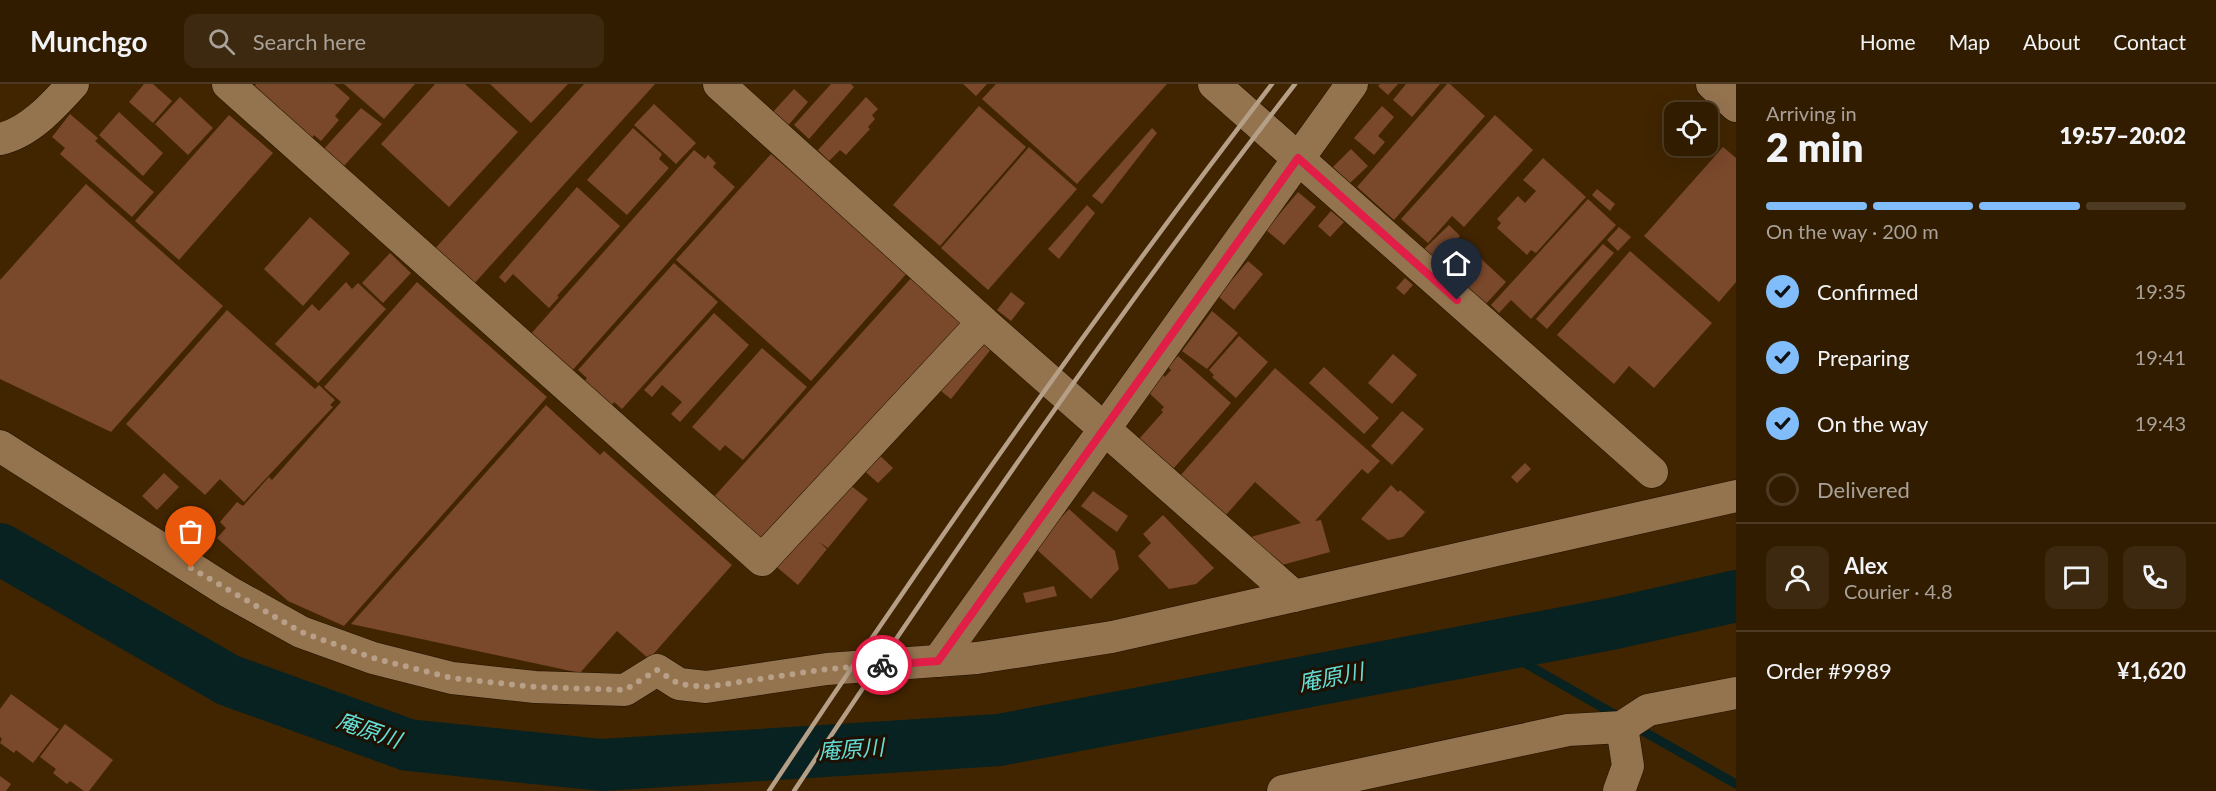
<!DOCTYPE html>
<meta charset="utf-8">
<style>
body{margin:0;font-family:Lato,"Noto Sans JP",sans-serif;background:#3d290f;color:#f1f3f6;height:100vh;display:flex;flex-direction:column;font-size:22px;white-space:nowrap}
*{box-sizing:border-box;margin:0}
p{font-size:20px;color:#a8a199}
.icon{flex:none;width:33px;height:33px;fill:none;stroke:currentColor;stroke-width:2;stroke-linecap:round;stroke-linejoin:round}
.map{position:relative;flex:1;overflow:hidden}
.details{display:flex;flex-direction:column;background:#311c00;width:480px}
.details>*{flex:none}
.fabs{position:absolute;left:1664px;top:18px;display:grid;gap:12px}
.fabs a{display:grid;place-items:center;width:54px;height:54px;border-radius:12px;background:#311c00;box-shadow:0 6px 24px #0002,0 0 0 2px #4c3a22;font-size:30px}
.pin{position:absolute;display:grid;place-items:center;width:51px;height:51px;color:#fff;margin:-62px -26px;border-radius:50% 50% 50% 0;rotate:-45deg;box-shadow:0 0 6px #0007}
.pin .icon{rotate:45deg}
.courier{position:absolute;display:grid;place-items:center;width:60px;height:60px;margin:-30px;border:4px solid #e11d48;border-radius:50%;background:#fff;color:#222;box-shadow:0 2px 8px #0007}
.overview em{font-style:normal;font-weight:800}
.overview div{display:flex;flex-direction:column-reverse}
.overview{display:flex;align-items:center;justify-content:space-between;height:102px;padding:0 30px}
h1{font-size:39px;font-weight:800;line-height:45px}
.bar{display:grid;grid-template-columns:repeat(4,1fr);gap:9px 6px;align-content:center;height:72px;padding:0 30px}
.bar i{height:8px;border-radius:4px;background:#4c3a22}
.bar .on{background:#80bdfa}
.bar p{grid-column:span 4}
.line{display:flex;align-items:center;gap:15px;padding:0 30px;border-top:2px solid #4c3a22}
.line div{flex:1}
.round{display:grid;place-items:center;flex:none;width:63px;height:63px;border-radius:12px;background:#3d290f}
ol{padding:0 30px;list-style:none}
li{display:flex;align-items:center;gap:18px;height:66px}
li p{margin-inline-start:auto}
li .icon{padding:6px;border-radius:50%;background:#80bdfa;color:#111;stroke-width:4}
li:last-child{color:#a8a199}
li i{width:33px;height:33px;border:3px solid #4c3a22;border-radius:50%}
header{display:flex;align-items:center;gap:36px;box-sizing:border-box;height:84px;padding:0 30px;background:#311c00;border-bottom:2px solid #4c3a22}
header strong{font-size:28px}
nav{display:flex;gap:33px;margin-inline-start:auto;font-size:21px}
.search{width:420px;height:54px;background:#3d290f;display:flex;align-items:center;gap:15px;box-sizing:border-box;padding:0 21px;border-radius:12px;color:#a8a199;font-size:22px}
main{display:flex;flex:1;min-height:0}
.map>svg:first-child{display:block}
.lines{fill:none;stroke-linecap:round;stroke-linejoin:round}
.stream{stroke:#072220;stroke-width:9}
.river{stroke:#072220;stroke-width:52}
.building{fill:#7a482b}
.street-casing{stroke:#201101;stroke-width:33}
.street{stroke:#94734f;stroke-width:32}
.rail{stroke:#b59f86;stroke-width:4.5}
.done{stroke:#b7a087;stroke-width:6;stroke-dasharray:0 10.8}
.route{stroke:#e11d48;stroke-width:8}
.labels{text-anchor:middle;stroke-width:6;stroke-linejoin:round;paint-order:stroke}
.water-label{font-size:22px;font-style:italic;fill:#64dfd7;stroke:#1e1104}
</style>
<header>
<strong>Munchgo</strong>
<div class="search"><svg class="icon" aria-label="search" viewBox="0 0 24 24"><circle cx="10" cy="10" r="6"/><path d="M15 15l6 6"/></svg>Search here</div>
<nav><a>Home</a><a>Map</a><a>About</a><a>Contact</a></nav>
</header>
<main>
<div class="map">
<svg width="1736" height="707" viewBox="0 0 1736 707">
<rect width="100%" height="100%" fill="#412500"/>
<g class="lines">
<g class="stream">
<polyline points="1495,562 1619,633"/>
<polyline points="1634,642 1736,700"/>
</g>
<polyline class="river" points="0,465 228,596 408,661 602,681 999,656 1616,539 1736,512"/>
</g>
<g class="building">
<polygon points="144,0 153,0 172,17 153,39 129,18"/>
<polygon points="256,0 334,0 350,14 335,32 339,36 321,57 314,51 312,54 254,3"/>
<polygon points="344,0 415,0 384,35"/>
<polygon points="435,0 465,0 518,48 449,123 381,60"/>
<polygon points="490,0 568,0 531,39"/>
<polygon points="584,0 655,0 472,202 432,168"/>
<polygon points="831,0 851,0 854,3 809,55 794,41"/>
<polygon points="963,0 987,0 976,12"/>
<polygon points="996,0 1167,0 1077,100 982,15"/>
<polygon points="1380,0 1398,0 1388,11 1378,2"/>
<polygon points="1406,0 1440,0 1412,33 1393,16"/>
<polygon points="1447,0 1450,0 1485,32 1394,136 1357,103"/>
<polygon points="794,5 808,18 786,44 771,30"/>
<polygon points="180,13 213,44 188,71 155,40"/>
<polygon points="866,13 878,25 872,31 875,35 868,43 870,45 846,71 840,66 829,77 818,66"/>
<polygon points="654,20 696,59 676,80 634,41"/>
<polygon points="979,22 1026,63 940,162 893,121"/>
<polygon points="1382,22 1394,33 1378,52 1385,58 1374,71 1354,54"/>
<polygon points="361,24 382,40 343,83 323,66"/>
<polygon points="119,28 163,69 143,92 99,51"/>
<polygon points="70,30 98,54 95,57 154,108 132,133 60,70 65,64 52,53"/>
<polygon points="229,31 273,69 179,176 135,137"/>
<polygon points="1495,31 1533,66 1464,143 1452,132 1428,159 1401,135"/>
<polygon points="633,44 662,70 659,75 669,84 627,131 587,96"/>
<polygon points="1152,44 1157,49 1102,120 1092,112"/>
<polygon points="1029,63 1077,105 988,206 941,164"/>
<polygon points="1723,63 1736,74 1736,198 1719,218 1644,152"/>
<polygon points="1351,65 1368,82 1350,99 1333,83"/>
<polygon points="694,66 705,75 708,71 716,79 713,83 735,103 570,289 529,252"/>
<polygon points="771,70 908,188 811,297 676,176"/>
<polygon points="1543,74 1586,113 1536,169 1531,166 1527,171 1497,144 1501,139 1497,135 1518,112 1525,119 1536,107 1523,96"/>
<polygon points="86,100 223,222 111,348 0,295 0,196"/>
<polygon points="577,103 620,142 557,212 559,213 549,224 513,190 505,199 499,193"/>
<polygon points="1597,105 1615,120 1610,127 1592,111"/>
<polygon points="1298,108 1316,123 1284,161 1266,146"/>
<polygon points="1588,115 1616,141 1531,235 1511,216 1499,229 1491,221"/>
<polygon points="1087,121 1095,129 1059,175 1048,165"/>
<polygon points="1331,127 1344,138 1330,153 1318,142"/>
<polygon points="310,133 350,169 303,222 264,185"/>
<polygon points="1449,141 1460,152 1435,177 1423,166"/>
<polygon points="1619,143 1631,153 1618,167 1607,156"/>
<polygon points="1603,160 1614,169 1547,245 1536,235"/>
<polygon points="1630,167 1712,239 1654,304 1629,282 1614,300 1557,251"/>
<polygon points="390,169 411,189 383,219 362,199"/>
<polygon points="1476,170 1506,198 1484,222 1454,193"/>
<polygon points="1248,177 1263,190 1234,226 1218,212"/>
<polygon points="674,179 718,218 622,325 614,318 610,324 583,299 587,294 578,286"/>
<polygon points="912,193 962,238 762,458 712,415"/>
<polygon points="1405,194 1413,201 1404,211 1396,204"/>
<polygon points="346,198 352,205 358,199 386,225 318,299 275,260 312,220 319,227"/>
<polygon points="417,198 547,313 344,542 288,517 217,454 226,444 220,438 237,418 243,422 269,393 272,396 341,318 324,303"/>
<polygon points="1011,208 1025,219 1011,237 997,226"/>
<polygon points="227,226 315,305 319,301 335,316 330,321 333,323 244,418 220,395 205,411 126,340"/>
<polygon points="1212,227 1238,249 1207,285 1182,267"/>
<polygon points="714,229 749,261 680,338 671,330 682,318 662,301 652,313 644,306"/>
<polygon points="975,250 992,264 951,315 931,299"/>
<polygon points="1239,252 1268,278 1236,314 1212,293 1214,291 1209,286"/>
<polygon points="762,264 807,303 743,376 725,361 720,367 692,343"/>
<polygon points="1393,270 1417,291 1392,320 1368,299"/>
<polygon points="1178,272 1231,319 1173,385 1139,355 1163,328 1161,326 1164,323 1149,309 1163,291 1165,293 1171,286 1168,283"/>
<polygon points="1324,283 1379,334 1364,350 1309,299"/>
<polygon points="1275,284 1380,377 1368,390 1362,385 1315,437 1321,436 1330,468 1282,481 1251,453 1301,439 1255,398 1226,431 1180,392"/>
<polygon points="546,321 600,371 604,367 732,481 649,575 617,547 580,589 351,540"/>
<polygon points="1402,327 1424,345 1392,381 1371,362"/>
<polygon points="874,366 893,384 878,399 859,382"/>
<polygon points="1525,379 1531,385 1517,399 1511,393"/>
<polygon points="164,389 179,403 157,426 142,412"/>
<polygon points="841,394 868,415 828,464 819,458 827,465 798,501 772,479"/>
<polygon points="1391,401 1398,408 1400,406 1425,428 1403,453 1388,456 1361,435"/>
<polygon points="1093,407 1128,432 1117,448 1081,422"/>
<polygon points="1069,425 1115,467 1119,485 1091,515 1034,463"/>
<polygon points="1163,431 1214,484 1196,500 1169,505 1138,472 1151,459 1143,450"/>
<polygon points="1054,502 1057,512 1026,519 1023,509"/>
<polygon points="11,610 59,645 33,679 16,666 14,669 0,659 2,655 0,653 0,625"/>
<polygon points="65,640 113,676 89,707 84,707 70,697 67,700 53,689 56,685 40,673"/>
<polygon points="0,692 11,700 6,707 0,707"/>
</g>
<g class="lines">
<defs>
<g id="street">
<polyline points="228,0 762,476 983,238 719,0"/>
<polyline points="1214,0 1652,388"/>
<polyline points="1712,0 1736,22"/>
<path d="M0 55C29 49 54 21 73 0"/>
<polyline points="983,238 1294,512"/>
<polyline points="0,362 229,508 301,548 373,574 452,594 535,603 625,606 657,586 679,600 706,603 827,585 977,574 1112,553 1736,412"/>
<polyline points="938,577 1352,0"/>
<polyline points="1283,707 1568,646 1622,643 1648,626 1736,609"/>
<polyline points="1619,707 1628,682 1622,643"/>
</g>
</defs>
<use href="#street" class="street-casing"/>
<use href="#street" class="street"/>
<g class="rail">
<path d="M769 707C929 466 1096 229 1272 0"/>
<path d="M794 707C954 467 1118 228 1295 0"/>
</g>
</g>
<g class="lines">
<polyline class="done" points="191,484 301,548 373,574 452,594 535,603 625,606 657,586 679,600 706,603 827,585 882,581"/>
<polyline class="route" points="882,581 938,577 1298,74 1457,216"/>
</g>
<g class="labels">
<g class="water-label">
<text transform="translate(1331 593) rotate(-11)" y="8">庵原川</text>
<text transform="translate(369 646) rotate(19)" y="8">庵原川</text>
<text transform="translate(851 665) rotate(-4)" y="8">庵原川</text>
</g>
</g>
</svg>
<div class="fabs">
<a><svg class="icon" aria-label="locate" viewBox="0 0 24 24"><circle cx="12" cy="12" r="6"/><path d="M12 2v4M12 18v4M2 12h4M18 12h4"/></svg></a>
</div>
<div class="pin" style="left:191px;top:484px;background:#ea580c"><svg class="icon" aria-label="bag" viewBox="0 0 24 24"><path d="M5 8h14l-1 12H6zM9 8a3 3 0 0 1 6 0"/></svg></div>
<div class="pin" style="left:1457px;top:216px;background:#1f2937"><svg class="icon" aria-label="home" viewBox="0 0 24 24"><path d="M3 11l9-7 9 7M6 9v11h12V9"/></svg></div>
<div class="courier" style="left:882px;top:581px"><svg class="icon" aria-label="bike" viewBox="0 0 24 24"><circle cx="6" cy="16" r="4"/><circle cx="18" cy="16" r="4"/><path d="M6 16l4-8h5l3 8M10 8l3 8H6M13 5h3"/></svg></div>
</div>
<section class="details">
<div class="overview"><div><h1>2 min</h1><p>Arriving in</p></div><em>19:57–20:02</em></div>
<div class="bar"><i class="on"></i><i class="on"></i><i class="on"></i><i></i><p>On the way · 200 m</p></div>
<ol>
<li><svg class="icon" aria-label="check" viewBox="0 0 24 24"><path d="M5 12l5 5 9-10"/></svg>Confirmed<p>19:35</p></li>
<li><svg class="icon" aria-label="check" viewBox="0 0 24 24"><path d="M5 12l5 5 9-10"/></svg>Preparing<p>19:41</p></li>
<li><svg class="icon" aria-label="check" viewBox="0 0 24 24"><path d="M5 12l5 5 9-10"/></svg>On the way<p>19:43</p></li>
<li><i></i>Delivered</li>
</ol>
<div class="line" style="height:108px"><a class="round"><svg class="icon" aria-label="person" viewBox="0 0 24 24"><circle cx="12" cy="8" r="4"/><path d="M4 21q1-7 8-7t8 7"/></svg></a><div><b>Alex</b><p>Courier · 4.8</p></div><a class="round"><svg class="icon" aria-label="chat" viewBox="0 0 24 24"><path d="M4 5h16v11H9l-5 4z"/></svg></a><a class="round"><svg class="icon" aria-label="phone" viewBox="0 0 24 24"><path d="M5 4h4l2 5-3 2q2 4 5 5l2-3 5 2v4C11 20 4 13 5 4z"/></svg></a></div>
<div class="line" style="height:78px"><div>Order #9989</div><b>¥1,620</b></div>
</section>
</main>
